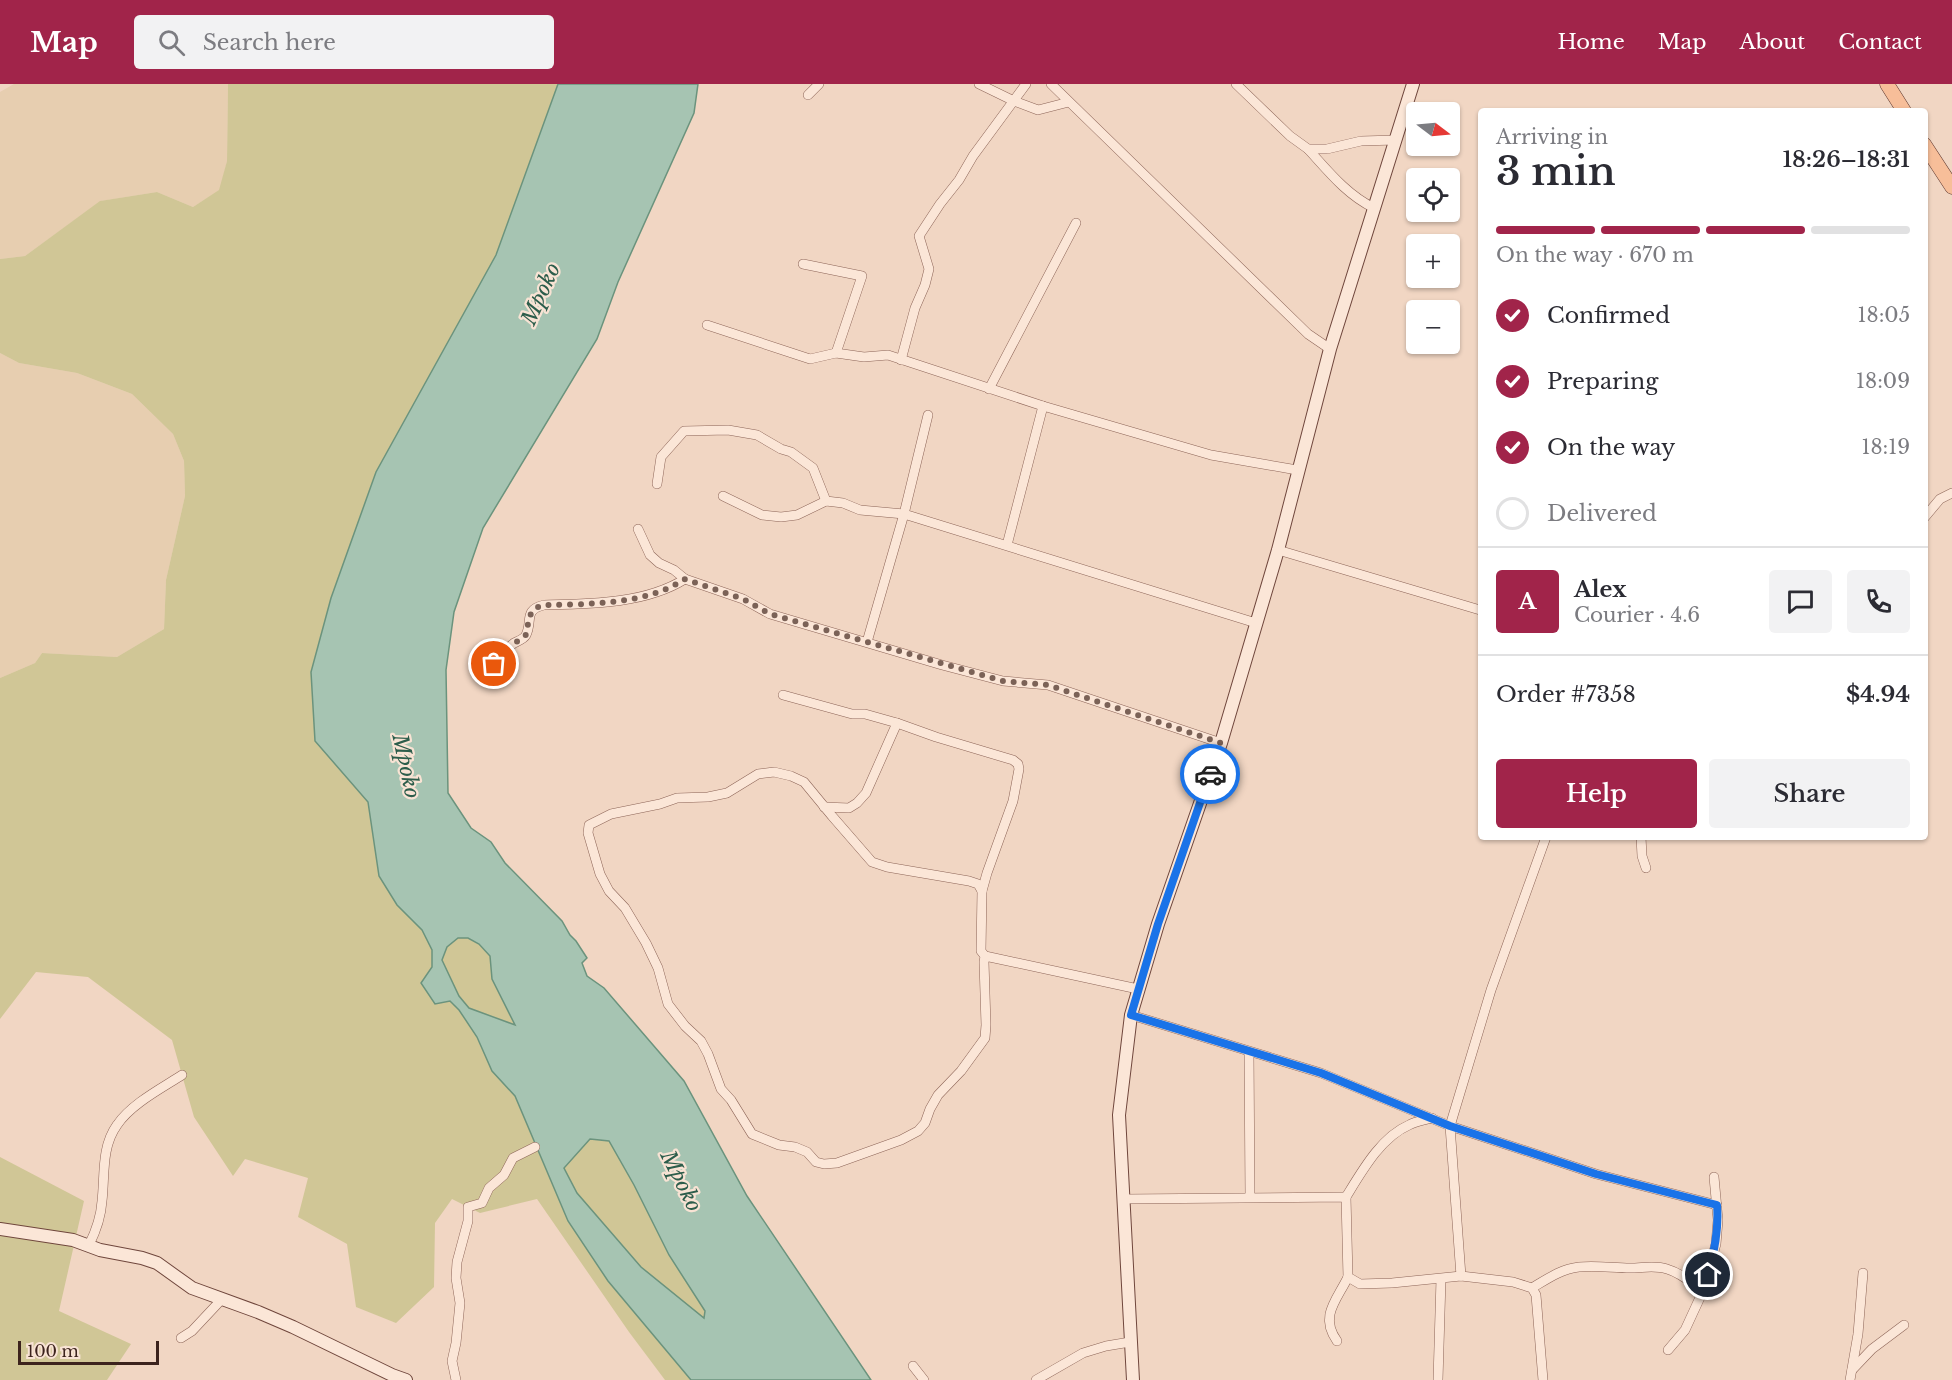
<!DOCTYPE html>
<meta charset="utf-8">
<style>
body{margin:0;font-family:"Libre Baskerville",serif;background:#f2f2f3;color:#2b2b33;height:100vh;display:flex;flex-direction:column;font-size:22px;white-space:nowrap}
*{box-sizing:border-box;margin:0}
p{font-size:20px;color:#7c7c81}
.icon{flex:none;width:33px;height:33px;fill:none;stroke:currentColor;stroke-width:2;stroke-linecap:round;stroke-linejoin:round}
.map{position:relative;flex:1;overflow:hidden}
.details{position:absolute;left:1478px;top:24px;width:450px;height:732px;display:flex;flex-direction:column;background:#fff;border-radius:6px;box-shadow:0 2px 4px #0004}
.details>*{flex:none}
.needle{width:39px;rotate:106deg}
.tools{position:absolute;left:1406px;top:18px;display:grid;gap:12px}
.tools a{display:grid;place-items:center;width:54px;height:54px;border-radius:6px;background:#fff;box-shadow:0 2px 4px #0004;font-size:30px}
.scale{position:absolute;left:18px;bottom:15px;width:141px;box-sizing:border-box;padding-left:6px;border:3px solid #3c231d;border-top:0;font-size:16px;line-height:21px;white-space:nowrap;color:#3c231d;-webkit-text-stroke:4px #f8e3d4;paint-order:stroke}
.pin{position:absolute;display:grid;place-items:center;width:51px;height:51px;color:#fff;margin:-26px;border:3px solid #fff;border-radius:50%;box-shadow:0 2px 6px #0007}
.courier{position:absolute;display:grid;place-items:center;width:60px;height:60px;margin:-30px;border:4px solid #1a73e8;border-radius:50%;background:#fff;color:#222;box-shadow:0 2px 8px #0007}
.summary em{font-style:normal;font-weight:600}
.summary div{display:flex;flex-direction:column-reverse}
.summary{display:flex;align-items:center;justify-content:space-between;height:102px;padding:0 18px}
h1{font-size:39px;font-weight:600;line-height:45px}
.bar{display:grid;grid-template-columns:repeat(4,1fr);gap:9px 6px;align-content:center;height:72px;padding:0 18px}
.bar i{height:8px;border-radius:4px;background:#e1e1e2}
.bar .on{background:#a1244a}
.bar p{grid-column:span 4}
.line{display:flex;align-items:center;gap:15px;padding:0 18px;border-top:2px solid #e1e1e2}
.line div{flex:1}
.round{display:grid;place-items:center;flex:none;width:63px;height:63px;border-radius:6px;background:#f2f2f3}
ol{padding:0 18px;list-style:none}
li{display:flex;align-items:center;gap:18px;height:66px}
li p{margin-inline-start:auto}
li .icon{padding:6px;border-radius:50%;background:#a1244a;color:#fff;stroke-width:4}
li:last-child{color:#7c7c81}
li i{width:33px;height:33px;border:3px solid #e1e1e2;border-radius:50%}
.button{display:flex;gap:12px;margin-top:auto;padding:12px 18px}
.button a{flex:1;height:69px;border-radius:6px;background:#a1244a;color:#fff;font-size:24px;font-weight:600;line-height:69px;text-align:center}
.button a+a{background:#f2f2f3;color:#2b2b33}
header{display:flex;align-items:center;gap:36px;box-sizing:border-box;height:84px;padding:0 30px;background:#a1244a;color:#fff}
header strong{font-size:28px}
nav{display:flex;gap:33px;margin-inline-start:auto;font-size:21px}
.search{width:420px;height:54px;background:#f2f2f3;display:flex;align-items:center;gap:15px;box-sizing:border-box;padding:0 21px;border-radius:6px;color:#7c7c81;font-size:22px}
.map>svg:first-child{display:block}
.farmland{fill:#e7ceb0}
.green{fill:#d0c696}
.water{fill:#a6c4b2;stroke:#6b937d;stroke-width:1.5;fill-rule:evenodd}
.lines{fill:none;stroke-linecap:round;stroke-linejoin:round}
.street-casing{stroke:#8d6558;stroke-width:10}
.secondary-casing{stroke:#6f463c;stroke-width:14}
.primary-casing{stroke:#5b352d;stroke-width:15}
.street{stroke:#fbe6d7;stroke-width:9}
.secondary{stroke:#fbe6d7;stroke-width:12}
.primary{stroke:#f7be99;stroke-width:14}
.done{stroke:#7b6257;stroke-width:6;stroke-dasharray:0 10.8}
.route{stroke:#1a73e8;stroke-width:8}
.labels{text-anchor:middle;stroke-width:4.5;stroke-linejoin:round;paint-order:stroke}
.water-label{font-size:21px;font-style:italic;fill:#2c5d4b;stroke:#f8e3d4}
</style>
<header>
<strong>Map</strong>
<div class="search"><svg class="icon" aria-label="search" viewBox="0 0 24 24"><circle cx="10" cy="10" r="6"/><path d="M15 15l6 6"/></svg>Search here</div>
<nav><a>Home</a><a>Map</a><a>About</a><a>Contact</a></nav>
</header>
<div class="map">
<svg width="1952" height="1296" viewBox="0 0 1952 1296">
<rect width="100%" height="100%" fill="#f1d6c3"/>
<g class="farmland">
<polygon points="14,0 228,0 227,77 220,106 193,123 157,108 101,117 25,172 0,175 0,8"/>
<polygon points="0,269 19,279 77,289 132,310 173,350 184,377 185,412 166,496 164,545 117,573 42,569 35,579 0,594"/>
</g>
<g class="green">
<polygon points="228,0 558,0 496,171 376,388 331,514 311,588 315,657 368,718 379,792 397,821 422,846 432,866 432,883 450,917 459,926 477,953 492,987 515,1012 568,1137 608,1197 691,1296 665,1296 629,1248 537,1115 480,1129 452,1115 435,1139 434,1203 396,1239 356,1223 347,1160 298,1133 308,1094 245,1075 233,1092 194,1033 172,956 88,893 36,888 0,935 0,594 35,579 42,569 117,573 164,545 166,496 185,412 184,377 173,350 132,310 77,289 19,279 0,269 0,175 25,172 100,117 157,108 193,123 219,106 227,77"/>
<polygon points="457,854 468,854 479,860 490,872 492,895 515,941 469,924 459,912 442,876 447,863"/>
<polygon points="590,1055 609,1057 634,1101 669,1171 705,1227 704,1235 641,1183 577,1109 564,1084"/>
<polygon points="0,1073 84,1117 59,1227 131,1260 107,1296 0,1296"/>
</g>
<path class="water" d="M558 0H698L694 29 618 198 597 255 483 444 454 528 446 586 448 709 471 744 491 758 505 779 562 837 570 851 576 857 587 874 582 879 587 892 604 904 684 997 747 1112 871 1296H691L608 1197 568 1137 515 1012 492 987 477 953 459 926 450 917 435 920 421 899 432 883V866L422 846 397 821 379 792 368 718 315 657 311 588 331 514 376 388 496 171ZM458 854H468L479 860 490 872 492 895 515 941 469 924 459 912 442 876 447 863ZM590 1055 609 1057 634 1101 669 1171 705 1227 704 1234 641 1183 577 1109 564 1084Z"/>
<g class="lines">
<defs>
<g id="street">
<polyline points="979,0 1014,17 1038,26 1069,18"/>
<polyline points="1051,0 1308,250 1330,265"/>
<polyline points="1236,0 1290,52 1308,65 1327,65 1361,57 1396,56"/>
<polyline points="808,11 819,0"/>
<path d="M1308 65C1328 87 1347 111 1374 124"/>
<polyline points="803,180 862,192 836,269"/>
<polyline points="707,241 810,275 836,269 864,273 888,271 1043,322 1211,371 1297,386"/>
<polyline points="901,276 915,224 925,201 929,185 919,152 940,120 959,96 973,72 1026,0"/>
<polyline points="989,305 1076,139"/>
<polyline points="657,400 661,373 684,347 728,346 757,351 781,365 791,368 813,384 826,417"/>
<polyline points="723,412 762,431 781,433 797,431 826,417 843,419 860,426 904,430 1256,539"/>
<polyline points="1924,434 1940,415 1952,409"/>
<polyline points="638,445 650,471 659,479 674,486 685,495 743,515 770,530 942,581 1003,597 1048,601 1221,659"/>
<polyline points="1007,461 1043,322"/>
<polyline points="1278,466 1480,526"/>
<polyline points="867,558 904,430 928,331"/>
<path d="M494 580C500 573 506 565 514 559 518 557 524 555 526 551 533 537 523 526 544 521 590 520 645 520 685 495"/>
<polyline points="783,611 852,630 865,630 897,639 936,653 1013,676 1018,680 1019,685 1013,717 987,789 982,807"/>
<polyline points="824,723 849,724 857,719 866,709 897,639"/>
<polyline points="1641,753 1642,772 1646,784"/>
<polyline points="985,872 981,867 982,807 978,800 969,797 887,783 872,778 832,732 804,698 791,692 774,688 758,690 727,709 708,713 677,714 660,720 611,730 589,741 588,749 600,790 609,807 625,824 646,859 658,884 668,920 685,942 701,957 708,970 721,1005 731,1016 752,1050 779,1061 795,1063 807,1068 816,1078 824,1080 837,1079 901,1056 918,1047 925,1039 930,1025 938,1011 961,987 985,954 986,941 984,878 985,872 1138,905"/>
<polyline points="1131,931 1321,989 1450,1042 1596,1090 1717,1121"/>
<polyline points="1249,968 1250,1113"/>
<path d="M1346 1113C1362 1087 1381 1053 1409 1041 1416 1037 1425 1036 1432 1034"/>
<polyline points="1123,1115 1346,1113 1348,1193 1360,1200 1392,1199 1461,1192 1513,1198 1532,1204 1536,1211 1543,1296"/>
<path d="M89 1161C96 1147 101 1133 102 1117 105 1092 101 1063 117 1041 131 1020 162 1004 182 991"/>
<polyline points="1461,1192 1450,1042 1491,906 1546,753"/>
<path d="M1532 1204C1547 1195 1561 1185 1579 1183 1595 1181 1614 1184 1630 1184 1643 1184 1655 1181 1667 1185 1681 1189 1692 1199 1703 1207"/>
<polyline points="181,1254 192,1247 222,1215"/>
<path d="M1337 1257C1319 1232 1337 1216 1348 1193"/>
<polyline points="1668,1266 1685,1246 1703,1207 1716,1160 1718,1136 1714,1093"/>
<polyline points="913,1282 924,1296"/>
<polyline points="1852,1286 1872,1265 1904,1241"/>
<polyline points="456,1296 452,1277 456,1259 460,1219 456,1194 457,1178 468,1137 468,1123 482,1119 489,1104 504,1091 513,1074 535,1063"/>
<polyline points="1036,1296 1083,1269 1106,1262 1130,1258"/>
<polyline points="1438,1296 1441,1195"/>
<polyline points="1850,1296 1858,1250 1863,1189"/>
</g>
<g id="secondary">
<polyline points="0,1145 73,1156 100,1166 142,1174 157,1179 192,1204 258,1228 293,1243 392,1291 406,1296"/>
<polyline points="1133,1296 1119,1031 1131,931 1158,840 1221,659 1278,466 1330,265 1413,0"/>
</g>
<g id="primary">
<polyline points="1887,0 1904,27"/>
<polyline points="1924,60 1952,103"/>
</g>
</defs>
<use href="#street" class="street-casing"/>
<use href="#secondary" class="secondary-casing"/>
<use href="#primary" class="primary-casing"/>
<use href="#street" class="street"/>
<use href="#secondary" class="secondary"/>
<use href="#primary" class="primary"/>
</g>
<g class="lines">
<path class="done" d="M494 580 507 565 527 550C528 536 529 524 544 521 590 520 645 521 685 495L743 515 770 530 1003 597 1048 601 1221 659 1210 690"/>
<path class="route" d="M1210 690 1158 840 1131 931 1321 989 1450 1042 1596 1090 1717 1121C1719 1146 1714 1167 1708 1191"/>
</g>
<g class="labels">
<g class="water-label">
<text transform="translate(541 210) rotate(-66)" y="7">Mpoko</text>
<text transform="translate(406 682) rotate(78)" y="7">Mpoko</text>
<text transform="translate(681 1097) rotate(63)" y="7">Mpoko</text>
</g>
</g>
</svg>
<div class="tools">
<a><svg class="needle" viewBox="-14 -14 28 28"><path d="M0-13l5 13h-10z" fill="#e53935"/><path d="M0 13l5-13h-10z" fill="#7c7c81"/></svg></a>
<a><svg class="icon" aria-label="locate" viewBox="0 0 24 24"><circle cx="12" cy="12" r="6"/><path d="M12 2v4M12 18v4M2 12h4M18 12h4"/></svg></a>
<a>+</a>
<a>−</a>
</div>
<div class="scale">100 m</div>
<div class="pin" style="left:494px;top:580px;background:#ea580c"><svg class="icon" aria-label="bag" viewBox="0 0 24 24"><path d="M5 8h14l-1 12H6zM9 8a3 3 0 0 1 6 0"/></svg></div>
<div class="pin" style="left:1708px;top:1191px;background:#1f2937"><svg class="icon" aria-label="home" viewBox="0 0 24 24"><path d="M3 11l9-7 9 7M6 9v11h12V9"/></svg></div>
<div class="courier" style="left:1210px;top:690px"><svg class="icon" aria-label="car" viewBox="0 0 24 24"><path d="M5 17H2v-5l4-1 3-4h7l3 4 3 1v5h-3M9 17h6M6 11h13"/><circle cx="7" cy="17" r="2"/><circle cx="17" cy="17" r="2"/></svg></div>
<section class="details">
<div class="summary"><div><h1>3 min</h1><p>Arriving in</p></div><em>18:26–18:31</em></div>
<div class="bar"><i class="on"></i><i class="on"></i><i class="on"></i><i></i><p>On the way · 670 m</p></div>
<ol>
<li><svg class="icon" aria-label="check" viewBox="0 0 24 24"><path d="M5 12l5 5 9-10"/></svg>Confirmed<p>18:05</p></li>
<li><svg class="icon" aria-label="check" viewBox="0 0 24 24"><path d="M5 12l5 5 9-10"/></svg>Preparing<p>18:09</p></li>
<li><svg class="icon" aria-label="check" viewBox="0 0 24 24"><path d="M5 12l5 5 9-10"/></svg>On the way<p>18:19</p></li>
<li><i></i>Delivered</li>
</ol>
<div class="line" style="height:108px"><b class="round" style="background:#a1244a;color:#fff">A</b><div><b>Alex</b><p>Courier · 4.6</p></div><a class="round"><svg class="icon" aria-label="chat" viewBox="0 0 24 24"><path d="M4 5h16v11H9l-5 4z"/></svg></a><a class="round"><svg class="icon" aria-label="phone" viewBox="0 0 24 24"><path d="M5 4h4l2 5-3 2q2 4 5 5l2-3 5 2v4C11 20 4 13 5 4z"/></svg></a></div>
<div class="line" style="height:78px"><div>Order #7358</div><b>$4.94</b></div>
<div class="button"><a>Help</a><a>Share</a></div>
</section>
</div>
